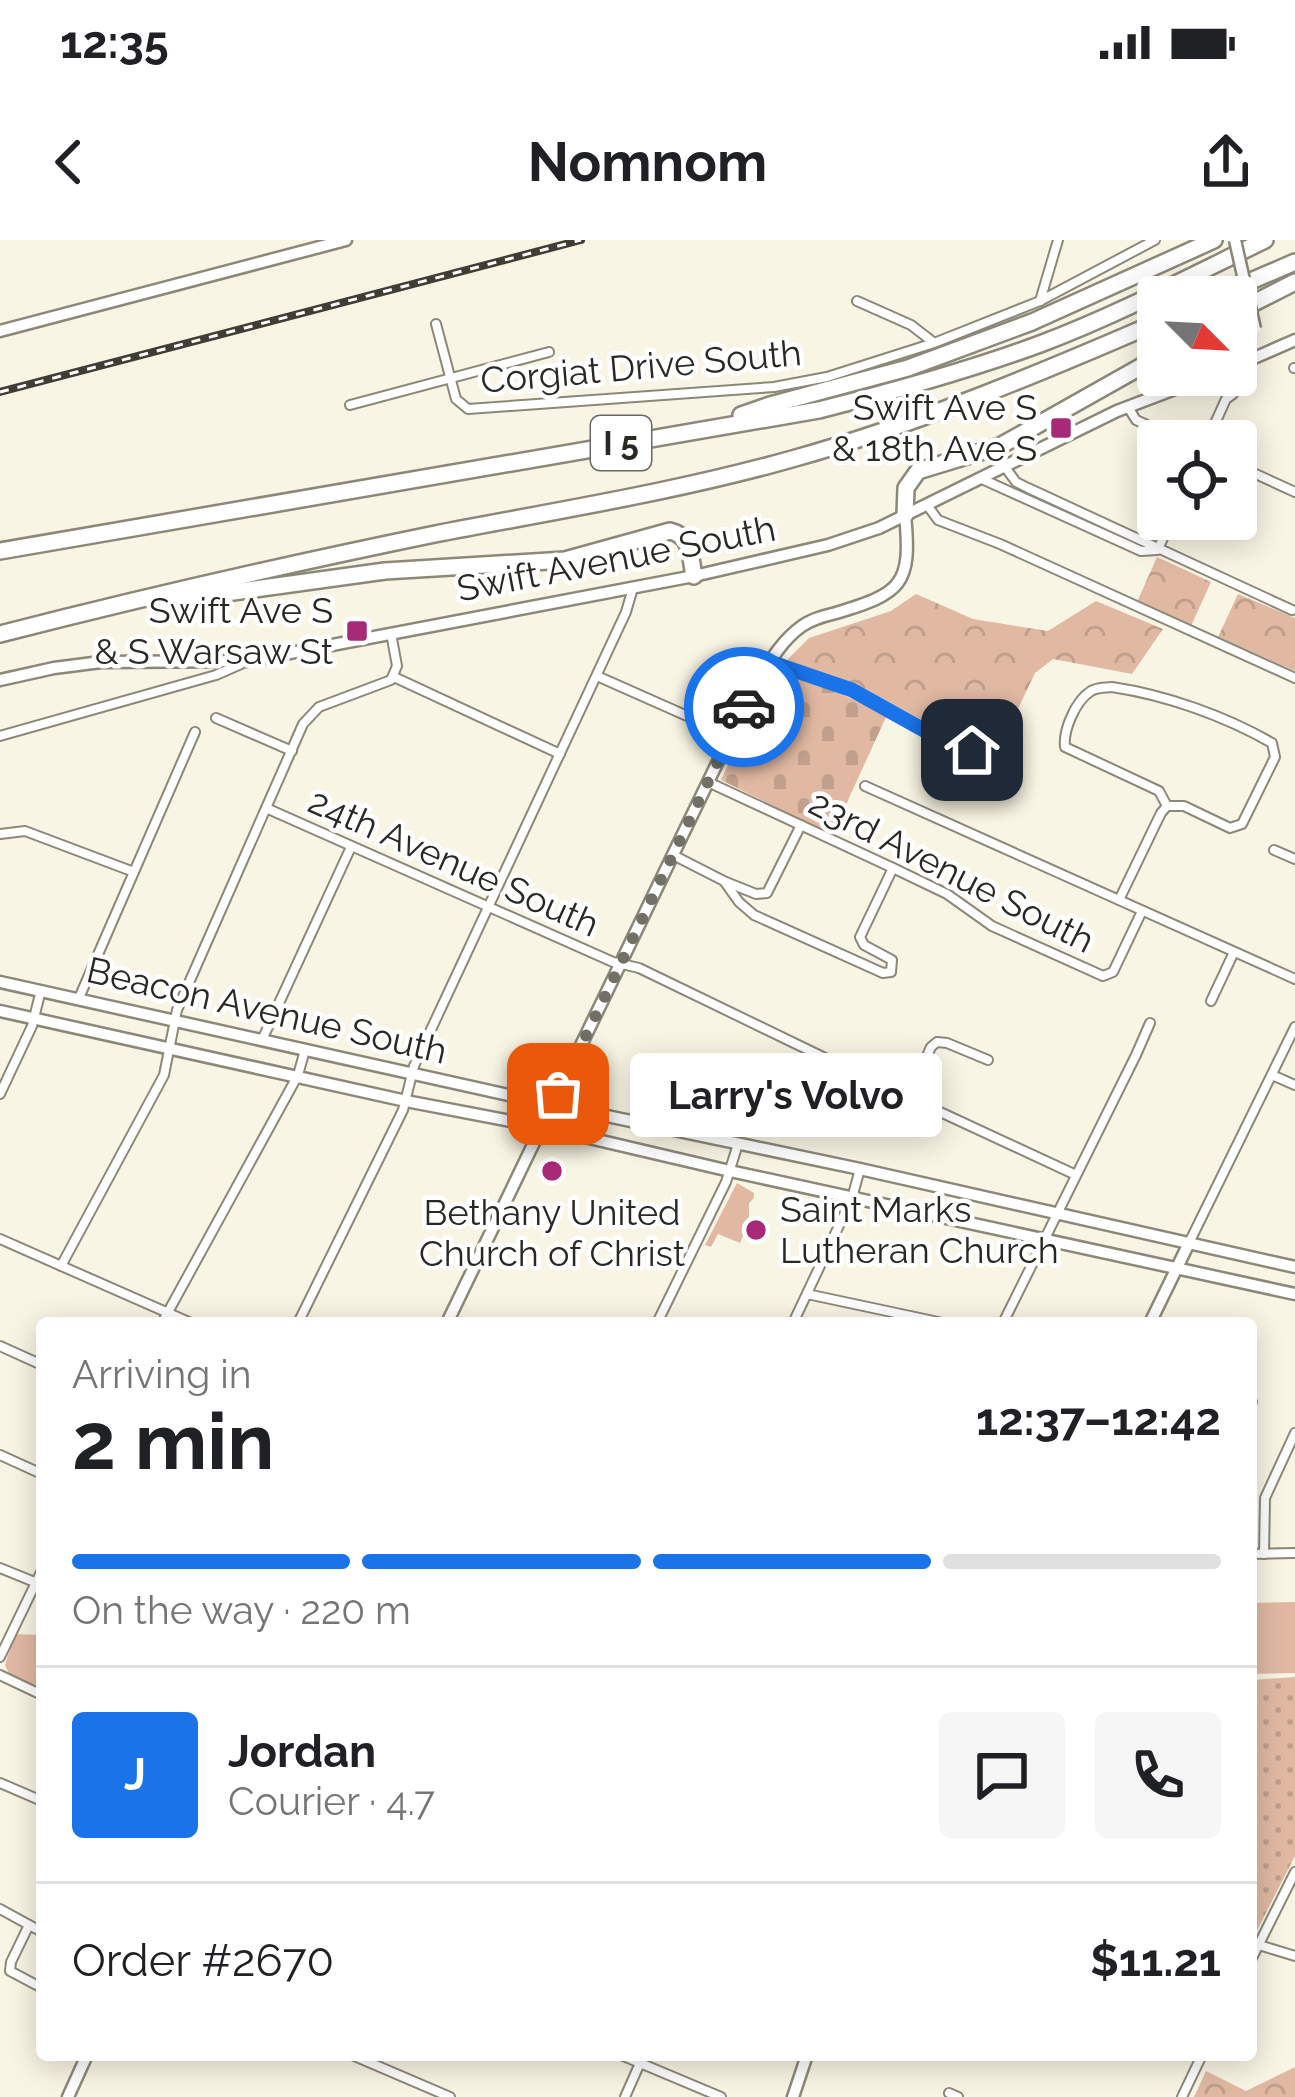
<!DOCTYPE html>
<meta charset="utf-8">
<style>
body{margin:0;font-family:Raleway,sans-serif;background:#f6f6f6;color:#202124;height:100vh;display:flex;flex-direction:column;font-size:45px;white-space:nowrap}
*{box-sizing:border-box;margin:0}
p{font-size:39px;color:#757577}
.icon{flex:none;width:66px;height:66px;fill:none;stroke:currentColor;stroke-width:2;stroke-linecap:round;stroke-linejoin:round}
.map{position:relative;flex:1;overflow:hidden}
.sheet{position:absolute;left:36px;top:1077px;width:1221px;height:744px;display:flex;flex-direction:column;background:#fff;border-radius:12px;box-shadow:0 6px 30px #0003}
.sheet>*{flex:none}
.needle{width:78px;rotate:114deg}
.controls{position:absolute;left:1137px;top:36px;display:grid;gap:24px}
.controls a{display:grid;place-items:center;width:120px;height:120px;border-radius:12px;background:#fff;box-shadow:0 6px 30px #0003;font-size:60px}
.pin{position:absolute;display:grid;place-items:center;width:102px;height:102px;color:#fff;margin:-51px;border-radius:24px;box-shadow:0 6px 18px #0006}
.courier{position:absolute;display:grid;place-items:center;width:120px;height:120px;margin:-60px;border:9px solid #1a73e8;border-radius:50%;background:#fff;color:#222;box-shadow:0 3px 15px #0007}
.bubble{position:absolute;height:84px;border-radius:12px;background:#fff;box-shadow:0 6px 30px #0003;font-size:39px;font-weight:700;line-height:84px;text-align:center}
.headline em{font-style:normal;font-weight:700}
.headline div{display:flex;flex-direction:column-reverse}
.headline{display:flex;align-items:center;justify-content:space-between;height:204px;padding:0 36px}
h1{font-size:78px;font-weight:700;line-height:90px}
.bar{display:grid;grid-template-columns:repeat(4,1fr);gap:18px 12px;align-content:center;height:144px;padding:0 36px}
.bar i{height:15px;border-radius:9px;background:#e0e0e0}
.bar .selected{background:#1a73e8}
.bar p{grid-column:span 4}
.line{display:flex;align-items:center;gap:30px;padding:0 36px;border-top:3px solid #e0e0e0}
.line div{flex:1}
.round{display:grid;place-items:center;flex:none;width:126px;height:126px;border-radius:12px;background:#f6f6f6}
.status{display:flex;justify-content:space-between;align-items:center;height:84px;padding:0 60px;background:#fff;direction:ltr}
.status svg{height:33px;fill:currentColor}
header{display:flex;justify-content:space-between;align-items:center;height:156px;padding:0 36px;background:#fff;font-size:54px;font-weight:700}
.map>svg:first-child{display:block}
.grass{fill:#e1b9a3}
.forest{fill:url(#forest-crowns)}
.cemetery{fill:url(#cemetery-stones)}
.park{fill:url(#park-dots)}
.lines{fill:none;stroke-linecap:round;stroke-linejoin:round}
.minor-casing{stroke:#8c8879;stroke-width:12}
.tertiary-casing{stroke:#8c8879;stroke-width:15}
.secondary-casing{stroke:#8c8879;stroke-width:15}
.motorway-casing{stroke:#8c8879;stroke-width:20}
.minor{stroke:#fff;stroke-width:8}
.tertiary{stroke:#fff;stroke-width:10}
.secondary{stroke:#fff;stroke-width:10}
.motorway{stroke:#fff;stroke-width:15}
.rail-casing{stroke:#403d36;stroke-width:8}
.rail{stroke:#fff;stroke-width:3;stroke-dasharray:9;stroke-linecap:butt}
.tertiary-bridge-casing{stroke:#8c8879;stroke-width:15;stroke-linecap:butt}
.tertiary-bridge{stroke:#fff;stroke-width:10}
.done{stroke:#727066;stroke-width:12;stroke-dasharray:0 21.6}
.route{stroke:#1a73e8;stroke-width:15}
.poi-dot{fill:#a92979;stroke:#fff;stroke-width:4.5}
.labels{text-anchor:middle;stroke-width:9;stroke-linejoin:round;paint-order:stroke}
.shield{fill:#fff;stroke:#6a6864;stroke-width:3}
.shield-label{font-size:33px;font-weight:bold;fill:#2a2822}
.street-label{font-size:36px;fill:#2a2822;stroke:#fff}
.poi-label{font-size:36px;fill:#2a2822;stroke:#fff;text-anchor:end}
</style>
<div class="status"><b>12:35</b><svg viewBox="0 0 49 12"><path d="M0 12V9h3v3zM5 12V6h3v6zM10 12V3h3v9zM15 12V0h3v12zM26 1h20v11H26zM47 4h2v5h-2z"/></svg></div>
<header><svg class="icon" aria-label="back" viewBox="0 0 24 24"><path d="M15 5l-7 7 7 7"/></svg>Nomnom<svg class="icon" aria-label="share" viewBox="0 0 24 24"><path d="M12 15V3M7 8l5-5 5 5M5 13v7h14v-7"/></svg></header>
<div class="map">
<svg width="1295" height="1857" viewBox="0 0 1295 1857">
<defs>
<pattern id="forest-crowns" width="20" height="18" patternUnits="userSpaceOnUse" patternTransform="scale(3)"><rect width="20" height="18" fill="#e1b9a3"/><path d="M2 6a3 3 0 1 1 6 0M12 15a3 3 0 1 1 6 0" fill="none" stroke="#c19f8c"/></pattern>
<pattern id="cemetery-stones" width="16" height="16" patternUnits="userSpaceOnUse" patternTransform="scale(3)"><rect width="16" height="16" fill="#e1b9a3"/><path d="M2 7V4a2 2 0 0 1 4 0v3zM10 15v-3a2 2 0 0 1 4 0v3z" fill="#c19f8c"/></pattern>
<pattern id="park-dots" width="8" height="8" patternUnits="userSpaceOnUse" patternTransform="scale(3)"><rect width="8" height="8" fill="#e1b9a3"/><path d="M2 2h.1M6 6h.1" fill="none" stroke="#c19f8c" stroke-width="1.8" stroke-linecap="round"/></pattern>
</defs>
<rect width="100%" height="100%" fill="#f9f5e4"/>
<g class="grass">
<polygon points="737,943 754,953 754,958 749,963 749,981 740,1003 718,994 711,1007 705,1005"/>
<polygon points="1295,1362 1295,1433 1251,1434 1251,1363"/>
<polygon points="15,1394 42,1395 42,1451 10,1436 5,1425"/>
</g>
<g class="forest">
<polygon points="1157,317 1211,342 1191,386 1137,362"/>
<polygon points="916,354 973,379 1048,391 1096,361 1163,389 1132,434 1053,419 1035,433 999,509 927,483 860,446 787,420 809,398 891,371"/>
<polygon points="1238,354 1295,378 1295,431 1218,397"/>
<polygon points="1295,1827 1295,1857 1194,1857 1206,1831 1246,1851"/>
</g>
<polygon class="cemetery" points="774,432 826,447 887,475 832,595 721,540 760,456"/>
<polygon class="park" points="1295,1437 1295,1616 1251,1702 1251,1440"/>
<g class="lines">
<defs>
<g id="minor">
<polyline points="857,61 911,85 933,102"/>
<polyline points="1040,61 1058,0"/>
<polyline points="436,84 456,159 468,169 774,147 827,137 934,103 1040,61 1155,0"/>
<polyline points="1294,128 1295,128"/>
<polyline points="350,165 549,112"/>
<polyline points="1128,167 1136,180 1182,201"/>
<polyline points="1207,201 1226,159 1233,154"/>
<polyline points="1236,225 1295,252"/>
<polyline points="1005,227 1016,242 1028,248 1292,370"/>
<polyline points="982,239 1141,311 1157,310"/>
<polyline points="927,265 938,280 1000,304 1295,438"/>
<polyline points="1158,309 1172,279"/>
<polyline points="770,422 852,450 955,508 972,510 984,515"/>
<polyline points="597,436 730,495"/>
<polyline points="394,437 560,514"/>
<path d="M1112 447C1166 455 1225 476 1272 503L1275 517 1242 584 1230 588 1184 566H1167L1159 551 1065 507C1063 491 1075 461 1091 451 1098 447 1104 448 1112 447Z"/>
<polyline points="216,478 292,511"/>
<polyline points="0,496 216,435 241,424"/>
<polyline points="708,542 893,628 947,654 992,686 1103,736 1113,732 1142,671"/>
<polyline points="865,546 1295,739"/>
<polyline points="266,568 613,722 639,728 854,832 1076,935"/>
<polyline points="0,594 25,591 134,632"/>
<polyline points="1274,610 1295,619"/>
<polyline points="673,615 724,641 739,662 754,675 883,733 891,732 892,720 864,705 860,697 893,628"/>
<polyline points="726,642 756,654 767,653 801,585"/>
<polyline points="1119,660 1161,573 1167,566"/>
<polyline points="79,758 195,492"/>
<polyline points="1211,761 1234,712"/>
<polyline points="262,800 351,607"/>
<polyline points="1272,835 1295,845"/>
<polyline points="0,854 32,786 41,750"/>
<polyline points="909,856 931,807 937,802 947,803 988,820"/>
<polyline points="0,999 191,1083"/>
<polyline points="1189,1003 1295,787"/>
<polyline points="61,1026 164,835 177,770 303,484 319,467 391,440 397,426 391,393"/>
<polyline points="807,1054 943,1083"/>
<polyline points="162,1083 298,835 305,810"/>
<polyline points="298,1083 403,870 414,826 626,372 633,348"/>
<polyline points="657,1083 726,942 738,904"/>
<polyline points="793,1083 852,958 860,929"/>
<polyline points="1003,1083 1136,815 1150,783"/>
<polyline points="0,1106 42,1125"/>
<polyline points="1251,1162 1252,1162"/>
<polyline points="0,1215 42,1234"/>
<polyline points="1251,1314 1295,1313"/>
<polyline points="1264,1314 1265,1258 1295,1193"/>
<polyline points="0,1328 42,1345"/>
<polyline points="0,1417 42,1330"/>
<polyline points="0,1435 42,1455"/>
<polyline points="0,1543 42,1561"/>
<polyline points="0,1669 42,1692"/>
<polyline points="29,1685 11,1722 10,1731 42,1748"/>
<polyline points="1259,1705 1295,1716"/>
<polyline points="1251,1720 1295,1632"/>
<polyline points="352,1815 450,1857"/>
<polyline points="621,1815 721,1857"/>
<polyline points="949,1853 958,1857"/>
<polyline points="625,1857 640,1823"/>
<polyline points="1182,1857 1202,1815"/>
</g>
<g id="tertiary">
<polyline points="1236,126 1295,100"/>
<polyline points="0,440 54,428 101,422 248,421 694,336 828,305 879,288 1117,171 1212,135"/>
<path d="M447 1083 751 453C766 429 778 403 802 386 812 379 824 376 836 373 902 353 912 345 905 275"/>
<polyline points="1150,1083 1189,1003"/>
<polyline points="68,1857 87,1815"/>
<polyline points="793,1857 807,1815"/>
</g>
<g id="secondary">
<polyline points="0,91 346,0"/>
<polyline points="0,742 540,862 860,929 1295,1027"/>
<polyline points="0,771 406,861 542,887 730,931 1295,1054"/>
</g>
<g id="motorway">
<polyline points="1214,57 1295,22"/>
<polyline points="1236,72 1295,42"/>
<polyline points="741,175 770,165 908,128 1032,82 1214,0"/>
<polyline points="905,275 906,248 918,231 1000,206 1158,117"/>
<path d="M0 311 819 170C894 151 967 131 1040 104 1117 75 1191 36 1265 0"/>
<path d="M175 360 385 331 565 320 670 291C692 296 690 317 694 336"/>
<path d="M0 394C144 357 289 324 435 294 554 271 675 252 792 219 918 184 1038 134 1158 82"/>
</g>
</defs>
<use href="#minor" class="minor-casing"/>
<use href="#tertiary" class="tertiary-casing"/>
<use href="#secondary" class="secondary-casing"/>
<use href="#motorway" class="motorway-casing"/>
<use href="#minor" class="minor"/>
<use href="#tertiary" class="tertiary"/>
<use href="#secondary" class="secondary"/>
<use href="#motorway" class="motorway"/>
<defs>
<polyline id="rail" points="0,152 581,0"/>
</defs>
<use href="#rail" class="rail-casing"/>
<use href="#rail" class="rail"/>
<defs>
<polyline id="tertiary-bridge" points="1235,0 1255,89"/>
</defs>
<use href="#tertiary-bridge" class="tertiary-bridge-casing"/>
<use href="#tertiary-bridge" class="tertiary-bridge"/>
</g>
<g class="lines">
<polyline class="done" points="558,854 744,467"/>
<polyline class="route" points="744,467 770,422 852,450 956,508 972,510"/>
</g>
<g class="poi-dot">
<rect x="1049" y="176" width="24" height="24" rx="6"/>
<rect x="345" y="379" width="24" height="24" rx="6"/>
<circle cx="552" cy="931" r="12"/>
<circle cx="756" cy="990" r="12"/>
</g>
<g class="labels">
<rect class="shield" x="591" y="176" width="60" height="54" rx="9"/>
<g class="shield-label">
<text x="621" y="215">I 5</text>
</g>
<g class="street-label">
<text transform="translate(641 126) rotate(-5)" y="13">Corgiat Drive South</text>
<text transform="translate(616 318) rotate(-11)" y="13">Swift Avenue South</text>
<text transform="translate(454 622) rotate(24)" y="13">24th Avenue South</text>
<text transform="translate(952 631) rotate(27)" y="13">23rd Avenue South</text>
<text transform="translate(267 770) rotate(13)" y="13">Beacon Avenue South</text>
</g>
<g class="poi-label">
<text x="1037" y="180">Swift Ave S<tspan x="1037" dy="41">&amp; 18th Ave S</tspan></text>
<text x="333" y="383">Swift Ave S<tspan x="333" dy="41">&amp; S Warsaw St</tspan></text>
<text x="780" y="982" text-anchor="start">Saint Marks<tspan x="780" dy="41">Lutheran Church</tspan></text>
<text x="552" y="985" text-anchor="middle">Bethany United<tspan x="552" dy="41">Church of Christ</tspan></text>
</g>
</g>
</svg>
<div class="controls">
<a><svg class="needle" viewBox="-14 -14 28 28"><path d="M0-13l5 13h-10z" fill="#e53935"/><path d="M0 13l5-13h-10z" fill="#757577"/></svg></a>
<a><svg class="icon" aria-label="locate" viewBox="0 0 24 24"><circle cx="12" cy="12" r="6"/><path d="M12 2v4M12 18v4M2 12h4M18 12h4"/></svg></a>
</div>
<div class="pin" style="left:558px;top:854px;background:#ea580c"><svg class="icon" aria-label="bag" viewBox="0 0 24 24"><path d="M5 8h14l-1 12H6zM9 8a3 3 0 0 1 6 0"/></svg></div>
<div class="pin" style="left:972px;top:510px;background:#1f2937"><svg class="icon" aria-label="home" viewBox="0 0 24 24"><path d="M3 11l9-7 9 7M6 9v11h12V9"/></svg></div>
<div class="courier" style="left:744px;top:467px"><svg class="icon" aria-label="car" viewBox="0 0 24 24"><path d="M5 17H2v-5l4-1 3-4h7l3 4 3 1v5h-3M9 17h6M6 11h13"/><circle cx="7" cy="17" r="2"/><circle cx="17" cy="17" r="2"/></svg></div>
<div class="bubble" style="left:630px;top:813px;width:312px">Larry's Volvo</div>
<section class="sheet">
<div class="headline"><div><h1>2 min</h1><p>Arriving in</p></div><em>12:37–12:42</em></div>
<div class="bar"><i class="selected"></i><i class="selected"></i><i class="selected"></i><i></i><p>On the way · 220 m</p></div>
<div class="line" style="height:216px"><b class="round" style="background:#1a73e8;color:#fff">J</b><div><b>Jordan</b><p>Courier · 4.7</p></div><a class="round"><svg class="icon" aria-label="chat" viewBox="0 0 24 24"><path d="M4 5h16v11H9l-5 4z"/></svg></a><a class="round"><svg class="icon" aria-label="phone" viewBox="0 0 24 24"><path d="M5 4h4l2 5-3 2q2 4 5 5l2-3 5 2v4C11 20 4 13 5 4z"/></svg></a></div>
<div class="line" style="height:156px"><div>Order #2670</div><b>$11.21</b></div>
</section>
</div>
